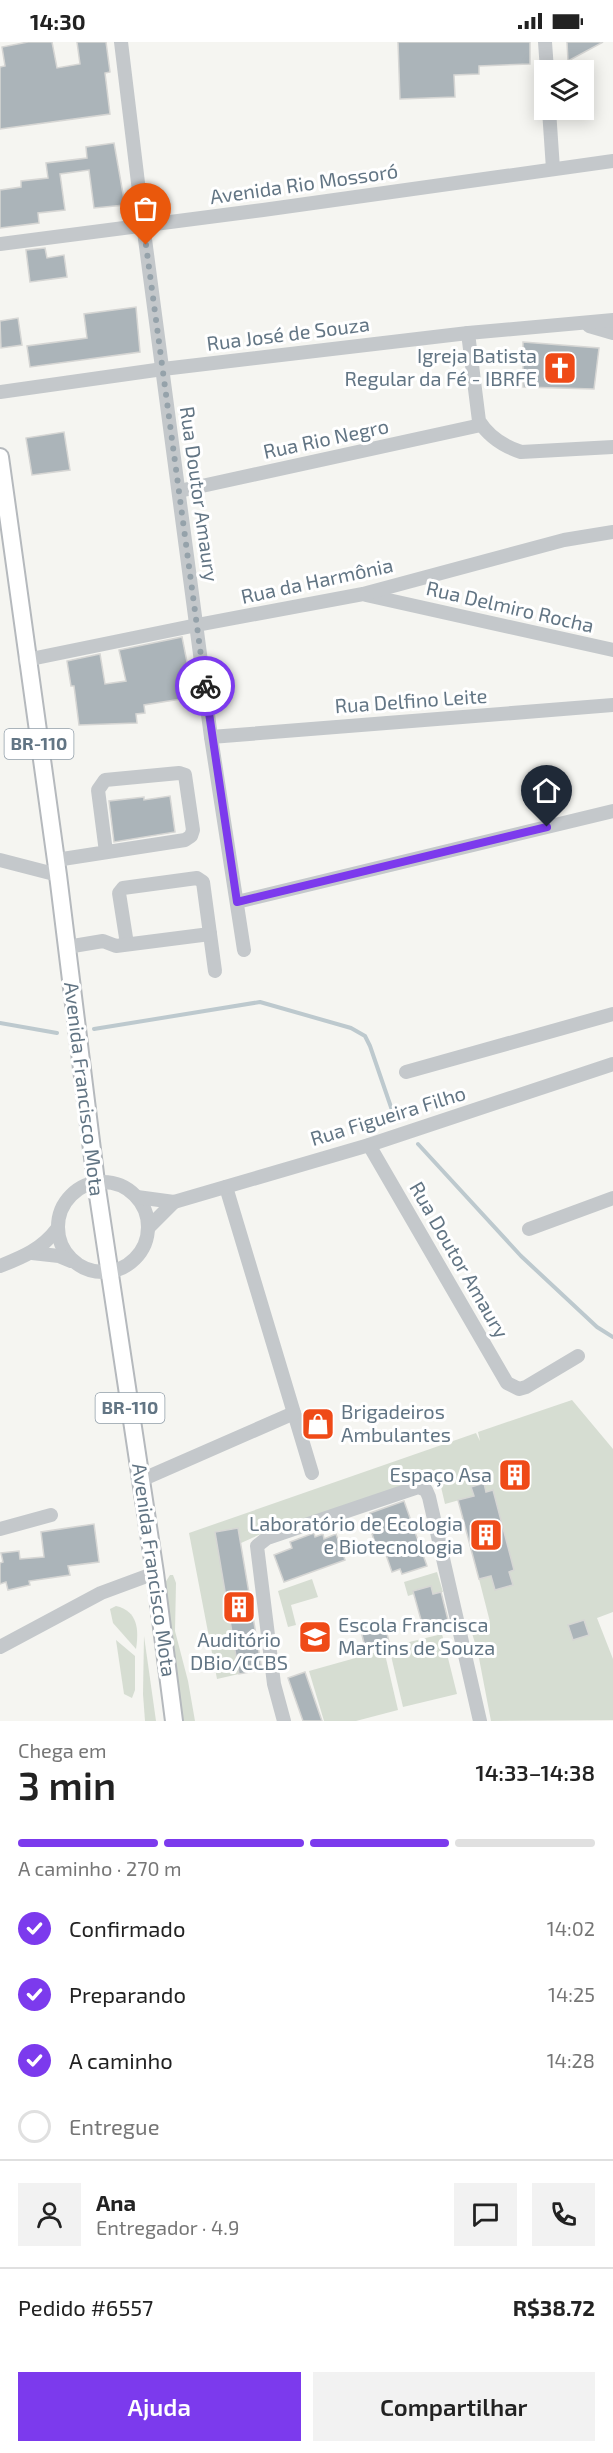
<!DOCTYPE html>
<html lang="pt">
<meta charset="utf-8">
<style>
body{margin:0;font-family:"Exo 2",sans-serif;background:#f2f2f2;color:#222;height:100vh;display:flex;flex-direction:column;font-size:22px;white-space:nowrap}
*{box-sizing:border-box;margin:0}
p{font-size:20px;color:#767676}
.icon{flex:none;width:33px;height:33px;fill:none;stroke:currentColor;stroke-width:2;stroke-linecap:round;stroke-linejoin:round}
.map{position:relative;height:1679px;overflow:hidden}
.drawer{display:flex;flex-direction:column;background:#fff;flex:1}
.drawer>*{flex:none}
.buttons{position:absolute;left:534px;top:18px;display:grid;gap:12px}
.buttons a{display:grid;place-items:center;width:60px;height:60px;border-radius:0px;background:#fff;box-shadow:0 3px 15px #0003;font-size:30px}
.pin{position:absolute;display:grid;place-items:center;width:51px;height:51px;color:#fff;margin:-62px -26px;border-radius:50% 50% 50% 0;rotate:-45deg;box-shadow:0 0 6px #0007}
.pin .icon{rotate:45deg}
.courier{position:absolute;display:grid;place-items:center;width:60px;height:60px;margin:-30px;border:4px solid #7c3aed;border-radius:50%;background:#fff;color:#222;box-shadow:0 2px 8px #0007}
.overview em{font-style:normal;font-weight:600}
.overview div{display:flex;flex-direction:column-reverse}
.overview{display:flex;align-items:center;justify-content:space-between;height:102px;padding:0 18px}
h1{font-size:39px;font-weight:600;line-height:45px}
.bar{display:grid;grid-template-columns:repeat(4,1fr);gap:9px 6px;align-content:center;height:72px;padding:0 18px}
.bar i{height:8px;border-radius:4px;background:#e0e0e0}
.bar .selected{background:#7c3aed}
.bar p{grid-column:span 4}
.line{display:flex;align-items:center;gap:15px;padding:0 18px;border-top:2px solid #e0e0e0}
.line div{flex:1}
.round{display:grid;place-items:center;flex:none;width:63px;height:63px;border-radius:0px;background:#f2f2f2}
ol{padding:0 18px;list-style:none}
li{display:flex;align-items:center;gap:18px;height:66px}
li p{margin-inline-start:auto}
li .icon{padding:6px;border-radius:50%;background:#7c3aed;color:#fff;stroke-width:4}
li:last-child{color:#767676}
li i{width:33px;height:33px;border:3px solid #e0e0e0;border-radius:50%}
.action{display:flex;gap:12px;margin-top:auto;padding:12px 18px}
.action a{flex:1;height:69px;border-radius:0px;background:#7c3aed;color:#fff;font-size:24px;font-weight:600;line-height:69px;text-align:center}
.action a+a{background:#f2f2f2;color:#222}
.status{display:flex;justify-content:space-between;align-items:center;height:42px;padding:0 30px;background:#fff;direction:ltr}
.status svg{height:16px;fill:currentColor}
.map>svg:first-child{display:block}
.green{fill:#d6ddd2;fill-rule:evenodd}
.lines{fill:none;stroke-linecap:round;stroke-linejoin:round}
.stream{stroke:#bdc9ce;stroke-width:4}
.building{fill:#abb4b9;stroke:#d6d6d4;stroke-width:1.5}
.major-casing{stroke:#b5b9bd;stroke-width:20}
.minor{stroke:#c4c8cb;stroke-width:14}
.major{stroke:#fff;stroke-width:16}
.done{stroke:#95a2aa;stroke-width:6;stroke-dasharray:0 10.8}
.route{stroke:#7c3aed;stroke-width:8}
.labels{text-anchor:middle;stroke-width:6;stroke-linejoin:round;paint-order:stroke}
.shield{fill:#fff;stroke:#919ea9;stroke-width:1.5}
.shield-label{font-size:18px;font-weight:bold;fill:#627584}
.street-label{font-size:20px;fill:#627584;stroke:#fff}
.poi-label{font-size:20px;fill:#627584;stroke:#fff;text-anchor:end}
</style>
<div class="status"><b>14:30</b><svg viewBox="0 0 49 12"><path d="M0 12V9h3v3zM5 12V6h3v6zM10 12V3h3v9zM15 12V0h3v12zM26 1h20v11H26zM47 4h2v5h-2z"/></svg></div>
<div class="map">
<svg width="613" height="1679" viewBox="0 0 613 1679">
<rect width="100%" height="100%" fill="#f5f5f1"/>
<g class="green">
<path d="M572 1358 613 1407V1570L597 1576 613 1617V1678L491 1679 478 1611 471 1588 490 1580 479 1537 491 1534 495 1548 512 1543 509 1530 514 1528 493 1449 486 1450 484 1441 471 1445 474 1454 445 1462 438 1432 263 1491 241 1501 238 1486 215 1490 239 1632 217 1637 189 1491 476 1391 480 1399 478 1390ZM524 1423 527 1438 506 1442 503 1427ZM584 1578 589 1593 573 1598 568 1583Z"/>
<polygon points="437,1530 443,1550 433,1552 431,1544 414,1549 414,1552 408,1554 404,1540"/>
<polygon points="170,1533 173,1533 176,1541 175,1589 188,1639 195,1679 182,1679 163,1544"/>
<polygon points="312,1537 318,1555 291,1563 296,1583 288,1585 278,1549"/>
<path d="M116 1564C138 1569 139 1588 136 1607L113 1581 110 1567Z"/>
<polygon points="442,1592 457,1652 403,1665 389,1605"/>
<polygon points="144,1594 156,1679 145,1679 143,1652"/>
<polygon points="116,1598 135,1614 135,1648 132,1656 124,1652"/>
<polygon points="384,1608 398,1668 356,1679 324,1679 309,1629"/>
</g>
<g class="lines">
<g class="stream">
<polyline points="0,981 57,991"/>
<polyline points="94,987 260,960 351,986 365,994 370,1004 393,1071"/>
<polyline points="418,1102 521,1214 597,1285 613,1295"/>
</g>
</g>
<g class="building">
<polygon points="28,0 52,0 57,26 80,22 77,0 106,0 110,30 105,31 110,72 0,87 0,25 5,24 2,5"/>
<polygon points="398,0 530,0 530,22 479,24 479,32 454,33 455,55 400,57"/>
<polygon points="567,0 603,0 568,19"/>
<polygon points="114,101 125,163 94,166 89,128 60,132 65,168 38,171 39,181 0,186 0,148 21,145 21,139 48,136 46,121 87,116 86,105"/>
<polygon points="45,206 47,216 64,213 67,235 30,240 26,208"/>
<polygon points="136,265 140,310 30,325 27,304 87,296 84,272"/>
<polygon points="18,276 22,303 1,306 0,279"/>
<polygon points="523,300 599,306 594,347 523,345"/>
<polygon points="64,390 70,428 32,433 26,396"/>
<polygon points="182,595 194,655 144,663 145,671 136,672 137,681 79,683 74,644 71,644 67,619 100,612 105,642 126,639 119,608"/>
<polygon points="170,754 175,790 114,800 109,759 144,755 144,758"/>
<polygon points="524,1422 527,1438 507,1443 503,1427"/>
<polygon points="484,1441 486,1450 493,1448 514,1528 509,1530 513,1543 495,1548 491,1534 479,1537 458,1458 474,1454 471,1445"/>
<polygon points="404,1459 427,1524 402,1532 400,1527 392,1530 384,1507 378,1509 372,1492 377,1490 370,1471"/>
<polygon points="94,1482 99,1520 68,1524 70,1533 29,1539 30,1543 8,1548 6,1540 0,1542 0,1521 3,1520 1,1511 19,1509 20,1517 44,1515 41,1490"/>
<polygon points="238,1486 262,1628 239,1632 215,1490"/>
<polygon points="314,1491 315,1495 323,1492 324,1497 336,1492 345,1518 284,1540 274,1513 292,1506 290,1500"/>
<polygon points="431,1544 433,1552 441,1550 448,1578 423,1585 413,1549"/>
<polygon points="584,1578 589,1593 573,1598 568,1583"/>
<polygon points="384,1579 389,1600 365,1605 360,1585"/>
<polygon points="305,1630 322,1679 303,1679 288,1636"/>
</g>
<g class="lines">
<defs>
<polyline id="major" points="0,415 58,833 96,1140 155,1531 174,1679"/>
</defs>
<use href="#major" class="major-casing"/>
<g class="minor">
<polyline points="121,0 143,182 211,695 244,908"/>
<polyline points="545,0 547,28"/>
<polyline points="549,68 553,127"/>
<polyline points="0,202 263,168 613,119"/>
<polyline points="589,284 613,291"/>
<path d="M468 291 479 379C489 395 503 404 521 410L613 405"/>
<polyline points="0,350 163,327 468,291 613,278"/>
<polyline points="179,449 481,383"/>
<polyline points="366,553 613,608"/>
<polyline points="26,618 197,583 363,552 564,498 613,490"/>
<polyline points="211,695 613,663"/>
<polyline points="0,818 58,833"/>
<polyline points="56,818 185,798 191,794 193,788 185,733 179,731 105,738 98,748 106,810"/>
<polyline points="237,860 613,769"/>
<polyline points="127,902 119,851 123,846 197,836 203,840 215,929"/>
<polyline points="67,905 103,899 116,904 210,892"/>
<polyline points="406,1030 613,972"/>
<polyline points="369,1103 507,1341 519,1347 526,1345 578,1314"/>
<circle cx="103" cy="1185" r="45"/>
<polyline points="226,1145 312,1431"/>
<polyline points="137,1155 174,1160 369,1103 613,1022"/>
<polyline points="148,1186 174,1160"/>
<polyline points="529,1187 613,1156"/>
<polyline points="32,1211 59,1214 71,1219"/>
<path d="M0 1224C23 1215 42 1207 57 1187"/>
<polyline points="141,1438 294,1371"/>
<polyline points="0,1487 51,1473"/>
<polyline points="0,1605 101,1551 155,1531"/>
<polyline points="284,1679 274,1642 257,1504 267,1496 418,1445 426,1448 429,1455 480,1679"/>
</g>
<use href="#major" class="major"/>
</g>
<g class="lines">
<polyline class="done" points="146,203 205,644"/>
<polyline class="route" points="205,644 237,860 547,785"/>
</g>
<defs>
<symbol id="church-square" viewBox="-11 -11 22 22"><rect x="-9" y="-9" width="18" height="18" rx="4" fill="#ef4a17" stroke="#fff"/><path d="M-1.2-6h2.4v3.5h3.3v2.4h-3.3V6h-2.4V-.1h-3.3v-2.4h3.3Z" fill="#fff"/></symbol>
<symbol id="shop-square" viewBox="-11 -11 22 22"><rect x="-9" y="-9" width="18" height="18" rx="4" fill="#ef4a17" stroke="#fff"/><path d="M-5-2.5h2.3a2.7 3.5 0 0 1 5.4 0H5L5.5 6h-11ZM-1.5-2.5h3a1.5 2.3 0 0 0-3 0Z" fill="#fff"/></symbol>
<symbol id="building-square" viewBox="-11 -11 22 22"><rect x="-9" y="-9" width="18" height="18" rx="4" fill="#ef4a17" stroke="#fff"/><path d="M-4-6H4V6H1V3H-1V6H-4ZM-2.5-4.3h1.7v1.8h-1.7ZM.8-4.3h1.7v1.8H.8ZM-2.5-1h1.7V.8h-1.7ZM.8-1h1.7V.8H.8Z" fill="#fff"/></symbol>
<symbol id="school-square" viewBox="-11 -11 22 22"><rect x="-9" y="-9" width="18" height="18" rx="4" fill="#ef4a17" stroke="#fff"/><path d="M0-5L7-2L0 1L-7-2ZM-4 1L0 2.5L4 1V4Q0 6-4 4Z" fill="#fff"/></symbol>
</defs>
<g fill-rule="evenodd">
<use href="#church-square" x="541" y="307" width="38" height="38"/>
<use href="#shop-square" x="299" y="1363" width="38" height="38"/>
<use href="#building-square" x="496" y="1414" width="38" height="38"/>
<use href="#building-square" x="467" y="1474" width="38" height="38"/>
<use href="#building-square" x="220" y="1546" width="38" height="38"/>
<use href="#school-square" x="296" y="1576" width="38" height="38"/>
</g>
<g class="labels">
<g class="shield">
<rect x="4.5" y="687" width="69" height="30" rx="4.5"/>
<rect x="95.5" y="1351" width="69" height="30" rx="4.5"/>
</g>
<g class="shield-label">
<text x="39" y="708">BR-110</text>
<text x="130" y="1372">BR-110</text>
</g>
<g class="street-label">
<text transform="translate(304 142) rotate(-8)" y="7">Avenida Rio Mossoró</text>
<text transform="translate(288 292) rotate(-7)" y="7">Rua José de Souza</text>
<text transform="translate(326 397) rotate(-12)" y="7">Rua Rio Negro</text>
<text transform="translate(199 452) rotate(82)" y="7">Rua Doutor Amaury</text>
<text transform="translate(317 539) rotate(-12)" y="7">Rua da Harmônia</text>
<text transform="translate(510 565) rotate(13)" y="7">Rua Delmiro Rocha</text>
<text transform="translate(411 659) rotate(-4)" y="7">Rua Delfino Leite</text>
<text transform="translate(84 1047) rotate(83)" y="7">Avenida Francisco Mota</text>
<text transform="translate(388 1074) rotate(-17)" y="7">Rua Figueira Filho</text>
<text transform="translate(459 1218) rotate(60)" y="7">Rua Doutor Amaury</text>
<text transform="translate(154 1528) rotate(82)" y="7">Avenida Francisco Mota</text>
</g>
<g class="poi-label">
<text x="537" y="321">Igreja Batista<tspan x="537" dy="23">Regular da Fé - IBRFE</tspan></text>
<text x="341" y="1377" text-anchor="start">Brigadeiros<tspan x="341" dy="23">Ambulantes</tspan></text>
<text x="492" y="1440">Espaço Asa</text>
<text x="463" y="1489">Laboratório de Ecologia<tspan x="463" dy="23">e Biotecnologia</tspan></text>
<text x="338" y="1590" text-anchor="start">Escola Francisca<tspan x="338" dy="23">Martins de Souza</tspan></text>
<text x="239" y="1605" text-anchor="middle">Auditório<tspan x="239" dy="23">DBio/CCBS</tspan></text>
</g>
</g>
</svg>
<div class="buttons">
<a><svg class="icon" aria-label="layers" viewBox="0 0 24 24"><path d="M12 4l9 5-9 5-9-5zM3 14l9 5 9-5"/></svg></a>
</div>
<div class="pin" style="left:146px;top:203px;background:#ea580c"><svg class="icon" aria-label="bag" viewBox="0 0 24 24"><path d="M5 8h14l-1 12H6zM9 8a3 3 0 0 1 6 0"/></svg></div>
<div class="pin" style="left:547px;top:785px;background:#1f2937"><svg class="icon" aria-label="home" viewBox="0 0 24 24"><path d="M3 11l9-7 9 7M6 9v11h12V9"/></svg></div>
<div class="courier" style="left:205px;top:644px"><svg class="icon" aria-label="bike" viewBox="0 0 24 24"><circle cx="6" cy="16" r="4"/><circle cx="18" cy="16" r="4"/><path d="M6 16l4-8h5l3 8M10 8l3 8H6M13 5h3"/></svg></div>
</div>
<section class="drawer">
<div class="overview"><div><h1>3 min</h1><p>Chega em</p></div><em>14:33–14:38</em></div>
<div class="bar"><i class="selected"></i><i class="selected"></i><i class="selected"></i><i></i><p>A caminho · 270 m</p></div>
<ol>
<li><svg class="icon" aria-label="check" viewBox="0 0 24 24"><path d="M5 12l5 5 9-10"/></svg>Confirmado<p>14:02</p></li>
<li><svg class="icon" aria-label="check" viewBox="0 0 24 24"><path d="M5 12l5 5 9-10"/></svg>Preparando<p>14:25</p></li>
<li><svg class="icon" aria-label="check" viewBox="0 0 24 24"><path d="M5 12l5 5 9-10"/></svg>A caminho<p>14:28</p></li>
<li><i></i>Entregue</li>
</ol>
<div class="line" style="height:108px"><a class="round"><svg class="icon" aria-label="person" viewBox="0 0 24 24"><circle cx="12" cy="8" r="4"/><path d="M4 21q1-7 8-7t8 7"/></svg></a><div><b>Ana</b><p>Entregador · 4.9</p></div><a class="round"><svg class="icon" aria-label="chat" viewBox="0 0 24 24"><path d="M4 5h16v11H9l-5 4z"/></svg></a><a class="round"><svg class="icon" aria-label="phone" viewBox="0 0 24 24"><path d="M5 4h4l2 5-3 2q2 4 5 5l2-3 5 2v4C11 20 4 13 5 4z"/></svg></a></div>
<div class="line" style="height:78px"><div>Pedido #6557</div><b>R$38.72</b></div>
<div class="action"><a>Ajuda</a><a>Compartilhar</a></div>
</section>
